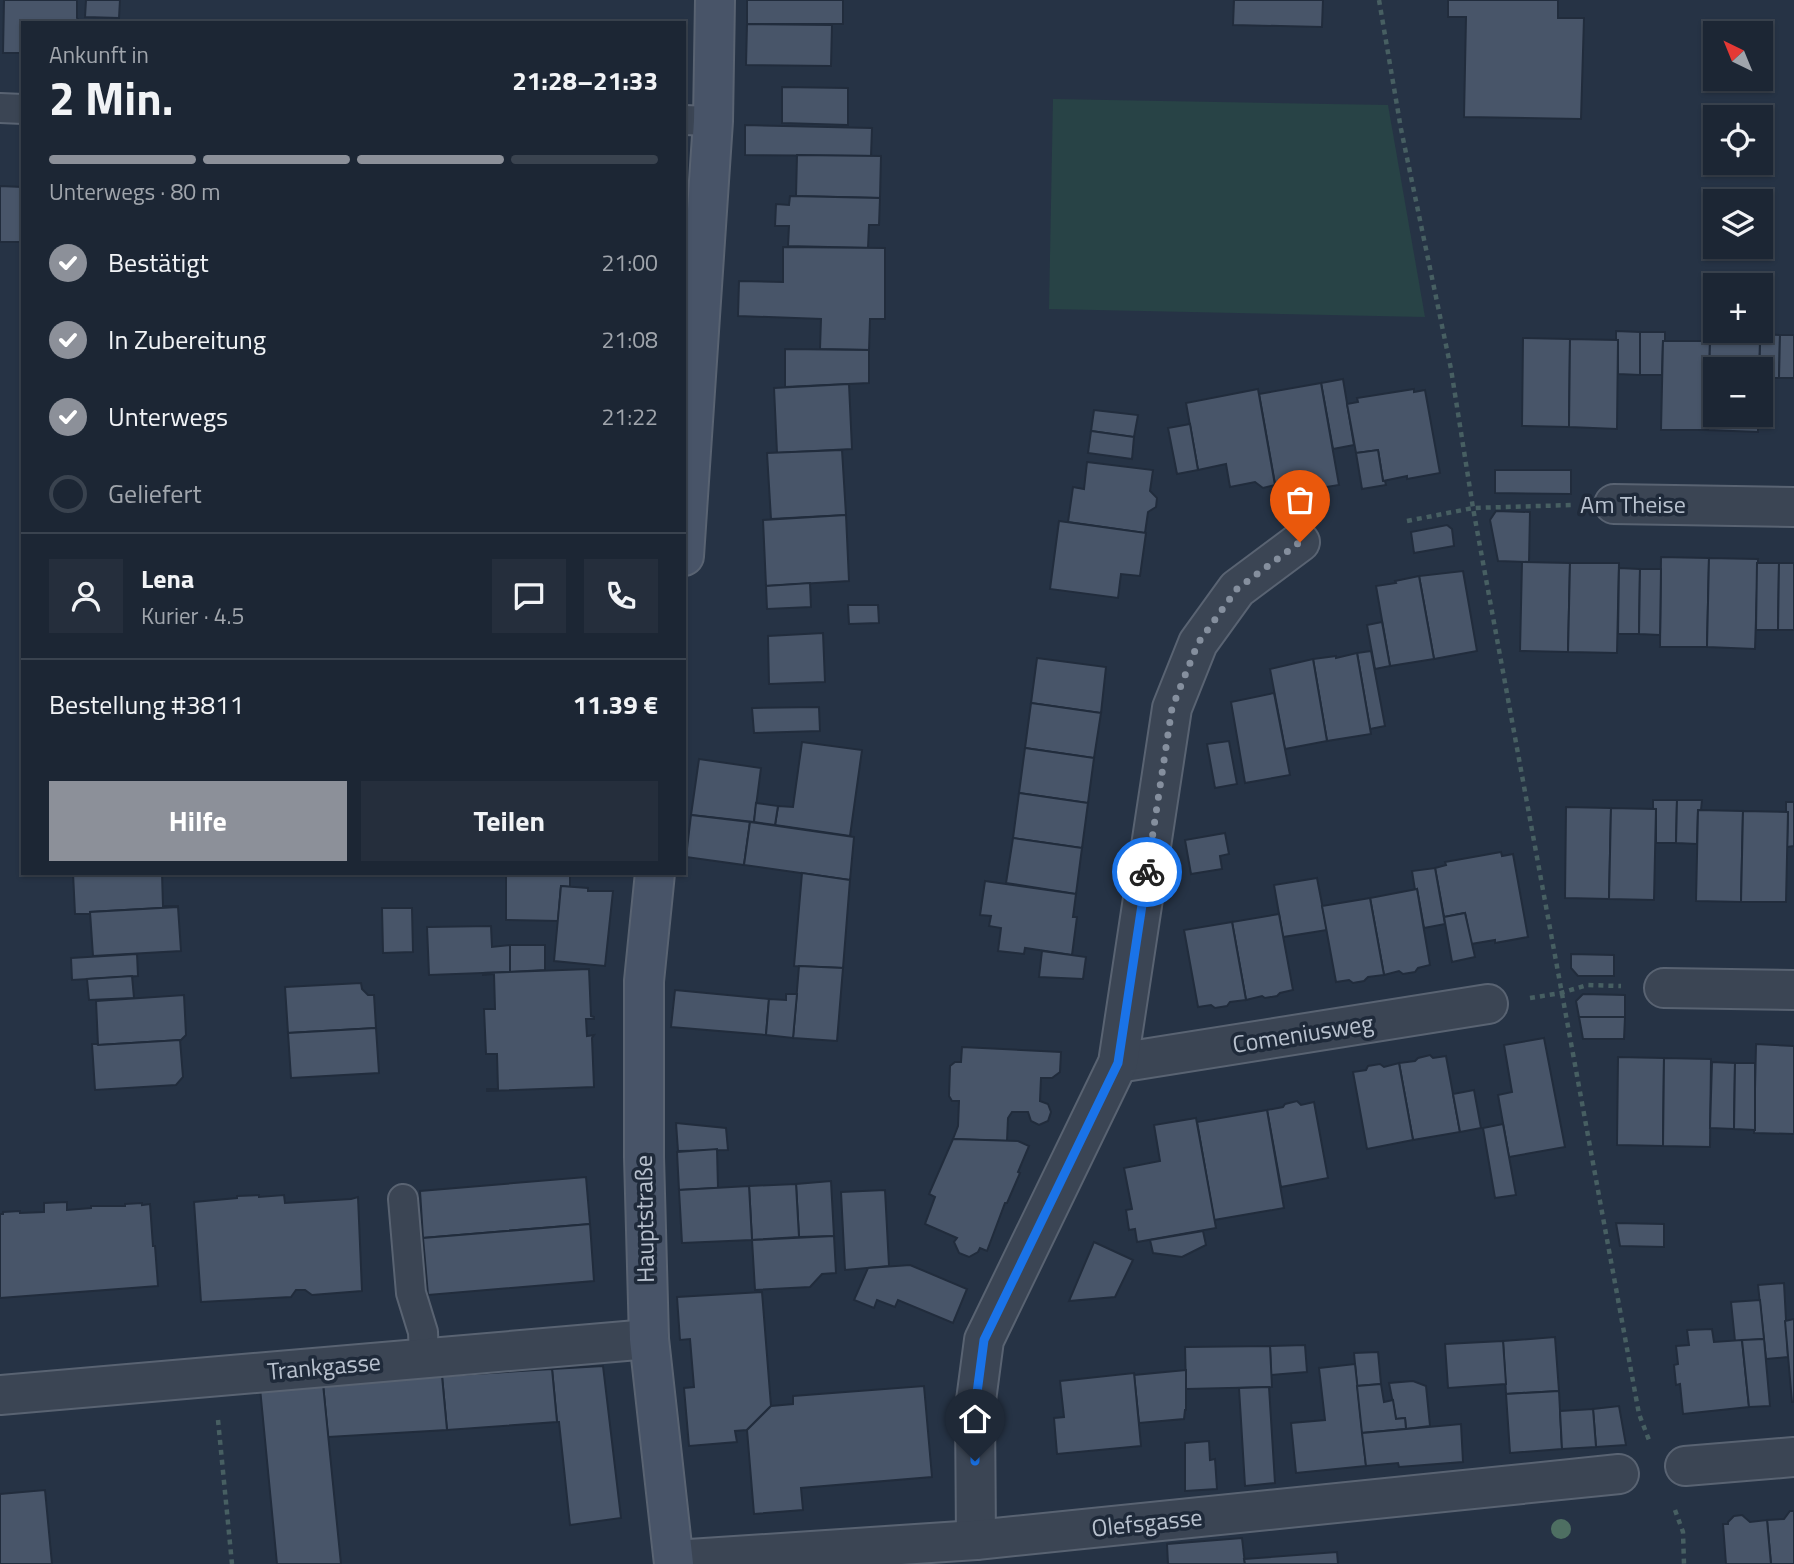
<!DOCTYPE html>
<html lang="de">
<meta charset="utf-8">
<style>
body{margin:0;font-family:"Titillium Web",sans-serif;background:#252e3c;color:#f1f3f6;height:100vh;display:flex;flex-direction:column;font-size:26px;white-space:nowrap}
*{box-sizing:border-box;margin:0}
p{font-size:23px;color:#a0a5ac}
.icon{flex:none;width:38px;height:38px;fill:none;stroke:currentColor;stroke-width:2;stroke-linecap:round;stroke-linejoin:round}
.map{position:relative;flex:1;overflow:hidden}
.sheet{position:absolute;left:21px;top:21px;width:665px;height:854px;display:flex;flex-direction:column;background:#1c2634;border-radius:0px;box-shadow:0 2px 5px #0004,0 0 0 2px #3a434f}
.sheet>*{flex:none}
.needle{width:46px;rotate:317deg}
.fabs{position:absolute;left:1703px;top:21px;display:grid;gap:14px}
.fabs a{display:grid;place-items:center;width:70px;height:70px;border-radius:0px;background:#1c2634;box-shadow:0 2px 5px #0004,0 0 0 2px #3a434f;font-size:35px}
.pin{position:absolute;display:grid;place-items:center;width:60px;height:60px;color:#fff;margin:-72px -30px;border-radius:50% 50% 50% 0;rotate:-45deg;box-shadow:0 0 7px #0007}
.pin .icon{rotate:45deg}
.courier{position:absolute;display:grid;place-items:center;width:70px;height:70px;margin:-35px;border:5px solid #1a73e8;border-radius:50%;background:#fff;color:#222;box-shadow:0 2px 9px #0007}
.headline em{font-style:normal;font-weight:700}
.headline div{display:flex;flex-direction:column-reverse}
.headline{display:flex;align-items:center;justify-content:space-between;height:119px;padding:0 28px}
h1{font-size:46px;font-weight:700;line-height:52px}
.bar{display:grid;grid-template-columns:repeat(4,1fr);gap:10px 7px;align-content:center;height:84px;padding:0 28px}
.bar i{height:9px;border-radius:5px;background:#3a434f}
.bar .active{background:#8c9099}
.bar p{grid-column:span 4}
.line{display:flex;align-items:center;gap:18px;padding:0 28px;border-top:2px solid #3a434f}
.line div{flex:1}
.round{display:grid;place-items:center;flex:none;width:74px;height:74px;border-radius:0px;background:#252e3c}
ol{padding:0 28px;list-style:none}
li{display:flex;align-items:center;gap:21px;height:77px}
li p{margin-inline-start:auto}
li .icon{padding:7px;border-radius:50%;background:#8c9099;color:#fff;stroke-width:4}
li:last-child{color:#a0a5ac}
li i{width:38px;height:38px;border:4px solid #3a434f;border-radius:50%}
.button{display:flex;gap:14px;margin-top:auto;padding:14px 28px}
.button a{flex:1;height:80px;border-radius:0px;background:#8c9099;color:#fff;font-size:28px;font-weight:700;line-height:80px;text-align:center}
.button a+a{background:#252e3c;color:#f1f3f6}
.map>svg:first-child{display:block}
.green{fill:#284346}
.building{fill:#485569;stroke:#212c3c;stroke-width:2}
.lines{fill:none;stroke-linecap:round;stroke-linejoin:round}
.service-casing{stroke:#596372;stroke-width:32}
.minor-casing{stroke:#596372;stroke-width:42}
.secondary-casing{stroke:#596372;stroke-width:42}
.path{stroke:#475f62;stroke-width:4.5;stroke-dasharray:5 5;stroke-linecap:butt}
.service{stroke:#3b4554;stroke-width:28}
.minor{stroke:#3b4554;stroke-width:38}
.secondary{stroke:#485468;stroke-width:38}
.tree{fill:#4e6f62}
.done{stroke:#858f9e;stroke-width:7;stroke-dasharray:0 12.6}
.route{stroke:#1a73e8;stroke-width:9}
.labels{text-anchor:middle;stroke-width:7;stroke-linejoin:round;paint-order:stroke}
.street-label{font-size:24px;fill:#b8c1ce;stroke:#1f2a3a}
</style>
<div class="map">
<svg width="1794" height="1564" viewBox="0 0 1794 1564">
<rect width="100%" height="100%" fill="#263345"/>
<polygon class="green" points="1053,99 1388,105 1425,317 1049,309"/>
<g class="building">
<polygon points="4,0 77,0 77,18 81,23 23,23 23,53 3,53"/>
<polygon points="86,0 120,0 119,18 85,17"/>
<rect x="747" y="0" width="96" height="24"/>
<polygon points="1234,0 1323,0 1322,27 1233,25"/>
<polygon points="1448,0 1558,0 1558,18 1584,18 1581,119 1464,117 1466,17 1448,17"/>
<polygon points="747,24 832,25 831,66 746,65"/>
<polygon points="782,87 848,88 848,125 782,123"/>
<polygon points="745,125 872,128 871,156 745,155"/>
<polygon points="797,155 881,156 880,198 796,196"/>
<polygon points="0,186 23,187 23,242 0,242"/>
<polygon points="790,196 880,198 879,225 869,225 868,248 788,246 789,226 775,226 776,204 789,205"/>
<polygon points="783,247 885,248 885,319 870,319 869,350 820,349 821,319 738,316 739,281 783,282"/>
<polygon points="1616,331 1640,332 1640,375 1618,374 1618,340 1616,340"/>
<polygon points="1640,332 1665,332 1665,341 1663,341 1662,375 1640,375"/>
<polygon points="1757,334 1780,335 1779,378 1760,378 1760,369 1759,369 1760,342 1757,343"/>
<polygon points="1780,335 1794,335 1794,378 1779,378"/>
<polygon points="1523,338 1570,339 1569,427 1522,426"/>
<polygon points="1570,339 1618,340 1617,429 1569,427"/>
<polygon points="1663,341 1710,341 1708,430 1661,430"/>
<polygon points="1710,341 1760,342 1759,369 1715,369 1715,415 1758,415 1758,432 1708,430"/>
<polygon points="785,349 869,350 869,383 785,387"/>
<polygon points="1343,379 1354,445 1333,449 1321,383"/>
<polygon points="1321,383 1339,485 1277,495 1259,394"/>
<polygon points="849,384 852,449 777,453 774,388"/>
<polygon points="1258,389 1275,485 1263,488 1255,482 1230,487 1226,464 1198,470 1186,403"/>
<polygon points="1414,389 1414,392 1425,390 1440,473 1407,479 1407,476 1383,481 1378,450 1356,453 1347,404 1358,402 1357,398"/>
<polygon points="1094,410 1138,415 1134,437 1091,431"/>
<polygon points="1190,424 1198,470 1177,474 1168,428"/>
<polygon points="1091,431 1134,437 1132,459 1088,453"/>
<polygon points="842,450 846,515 771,519 767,453"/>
<polygon points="1378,450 1383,481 1385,481 1386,485 1362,489 1356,453"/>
<polygon points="1087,462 1153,470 1150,491 1157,498 1156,507 1148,512 1145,533 1068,522 1073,487 1084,489"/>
<polygon points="1495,470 1571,470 1571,494 1495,493"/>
<polygon points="1496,511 1530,512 1529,562 1498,561 1490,520"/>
<polygon points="846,515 849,581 766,586 763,520"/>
<polygon points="1059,521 1146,533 1140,576 1121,574 1118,598 1050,589"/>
<polygon points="1447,525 1452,529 1454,546 1414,553 1411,532"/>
<polygon points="1661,557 1709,558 1707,647 1660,647"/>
<polygon points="1709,558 1758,559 1755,649 1707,647"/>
<polygon points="1522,562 1570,563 1568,652 1520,651"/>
<polygon points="1570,563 1619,563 1617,653 1568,652"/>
<polygon points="1757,563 1779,563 1778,630 1756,630"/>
<polygon points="1779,563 1794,563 1794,630 1778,630"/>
<polygon points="1619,568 1640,569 1639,634 1618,634"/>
<polygon points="1640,569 1661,569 1660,635 1639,634"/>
<polygon points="1463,571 1477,651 1434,659 1419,576"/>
<polygon points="1419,576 1434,659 1390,666 1376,586 1396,583 1395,581"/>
<polygon points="810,583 811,607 767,609 766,586"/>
<polygon points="848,605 878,605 879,623 849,624"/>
<polygon points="1382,622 1390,666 1375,669 1367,625"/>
<polygon points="823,633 825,682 769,684 768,636"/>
<polygon points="1371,651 1385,726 1370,729 1357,653"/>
<polygon points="1357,653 1371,734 1327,741 1313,659 1336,656 1336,658"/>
<polygon points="1037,658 1106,667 1101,713 1031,703"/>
<polygon points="1313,659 1327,741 1285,749 1270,669"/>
<polygon points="1274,693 1290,775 1245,783 1231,702"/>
<polygon points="1031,703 1101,713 1094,758 1025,748"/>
<polygon points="819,707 820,731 754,733 752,708"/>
<polygon points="1229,741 1237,784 1215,788 1207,744"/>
<polygon points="802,742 862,750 850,836 775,825 778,806 793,807"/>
<polygon points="1025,748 1094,758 1088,803 1019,793"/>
<polygon points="699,759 761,768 754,822 691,815"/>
<polygon points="1019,793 1088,803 1082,848 1013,838"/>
<polygon points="1653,800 1677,800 1676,843 1656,843 1656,809 1653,809"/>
<polygon points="1677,800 1702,800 1701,810 1698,810 1697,844 1676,843"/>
<polygon points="1786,802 1794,802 1794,846 1787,847 1788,812 1786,812"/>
<polygon points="756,803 778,806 775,825 754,822"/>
<polygon points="1566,807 1611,808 1609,899 1565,898"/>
<polygon points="1611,808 1656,809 1654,900 1609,899"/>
<polygon points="1698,810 1743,811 1741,902 1696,901"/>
<polygon points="1743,811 1788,812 1786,902 1741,902"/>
<polygon points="691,815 750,822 744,865 686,857"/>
<polygon points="750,822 854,837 850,880 744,865"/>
<polygon points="1225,833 1229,854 1220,856 1222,869 1191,874 1185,840"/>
<polygon points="1013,838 1082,848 1076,894 1006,883"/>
<polygon points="1501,852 1502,856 1513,854 1528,937 1495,943 1495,940 1471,944 1465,913 1444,917 1435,868 1446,865 1445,862"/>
<polygon points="1435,868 1445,924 1424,928 1417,889 1415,890 1412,871"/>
<polygon points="73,873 162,873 163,906 178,906 178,907 90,912 90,914 75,914"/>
<polygon points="506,873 570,873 570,887 561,886 558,921 506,920"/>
<polygon points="802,873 850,880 843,968 794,966"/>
<polygon points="1317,878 1327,930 1283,937 1274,885"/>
<polygon points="985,881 1076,894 1073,917 1077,917 1072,955 1025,948 1024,954 998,951 1001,928 989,926 991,916 980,915"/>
<polygon points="561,886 588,888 588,891 613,891 605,966 554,961"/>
<polygon points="1417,889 1430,965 1418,968 1415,972 1403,974 1399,971 1384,975 1370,898"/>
<polygon points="1370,898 1384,975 1368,977 1364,981 1353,983 1349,980 1336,982 1322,906"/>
<polygon points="178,907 181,951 93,956 90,912"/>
<polygon points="382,908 412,908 413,952 383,953"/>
<polygon points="1465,913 1475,957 1452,962 1444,917"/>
<polygon points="1279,914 1293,990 1280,993 1277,996 1265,998 1262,996 1246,1000 1232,922"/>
<polygon points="1232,922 1246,1000 1230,1002 1227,1006 1215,1008 1211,1005 1198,1007 1184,930"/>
<polygon points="491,926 492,947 510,945 510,972 429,975 427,927"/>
<polygon points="510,945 545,945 545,970 510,972"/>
<polygon points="1042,951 1086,957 1083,979 1039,977"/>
<polygon points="137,954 138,976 72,980 71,958"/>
<polygon points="1571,954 1614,955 1614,976 1578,976 1571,968"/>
<polygon points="799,966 843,968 837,1041 793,1038"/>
<polygon points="589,969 591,1016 594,1017 594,1019 586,1019 587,1036 594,1035 592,1038 594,1087 487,1091 487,1089 498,1089 497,1054 486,1054 484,1009 495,1009 494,974 483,975 483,973"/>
<polygon points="132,976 134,998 89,1000 87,979"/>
<polygon points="361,983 362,989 368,995 374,995 376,1028 288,1033 285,987"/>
<polygon points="675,990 769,999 766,1035 671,1027"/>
<polygon points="786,994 797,994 793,1038 766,1035 769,999 786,1000"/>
<polygon points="1583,994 1625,995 1625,1017 1579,1017 1576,1001"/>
<polygon points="184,995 186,1035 181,1040 98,1045 96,1001"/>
<polygon points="1579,1017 1625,1017 1624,1039 1583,1039"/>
<polygon points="376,1028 379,1073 291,1078 288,1033"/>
<polygon points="1544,1038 1565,1147 1509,1157 1498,1095 1512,1092 1504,1045"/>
<polygon points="180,1040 183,1077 176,1085 95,1090 92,1044 97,1044 98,1045"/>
<polygon points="1756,1044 1794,1046 1794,1134 1754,1133"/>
<polygon points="962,1047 1061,1052 1060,1072 1052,1078 1041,1078 1040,1101 1048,1104 1051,1112 1048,1121 1039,1125 1031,1121 1028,1112 1012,1112 1008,1118 1007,1141 953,1139 958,1126 959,1101 952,1101 949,1096 950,1066 955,1062 961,1062"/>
<polygon points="1430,1055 1433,1058 1446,1056 1460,1132 1413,1140 1399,1063 1415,1061 1418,1058"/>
<polygon points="1618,1057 1664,1058 1663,1146 1617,1145"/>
<polygon points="1664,1058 1711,1059 1710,1147 1663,1146"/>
<polygon points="1712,1062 1735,1063 1734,1129 1710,1128"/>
<polygon points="1399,1063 1413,1140 1367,1149 1353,1072 1366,1070 1368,1066 1380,1064 1384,1067"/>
<polygon points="1735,1063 1755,1063 1755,1130 1734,1129"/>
<polygon points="1474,1090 1481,1128 1460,1132 1453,1094"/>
<polygon points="1297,1101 1301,1105 1314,1102 1328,1178 1281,1187 1267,1110 1283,1107 1285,1104"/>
<polygon points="1267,1110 1284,1208 1214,1220 1197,1122"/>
<polygon points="1196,1118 1216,1228 1137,1242 1135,1229 1129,1230 1126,1210 1132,1209 1124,1168 1160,1161 1154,1125"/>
<polygon points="676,1123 726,1128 728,1150 678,1151"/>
<polygon points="1503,1124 1516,1195 1495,1198 1483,1128"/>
<polygon points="953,1139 1018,1141 1029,1146 1018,1172 1020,1173 1007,1203 1005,1203 987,1251 980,1248 978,1252 969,1257 959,1253 954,1242 957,1238 925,1224 935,1197 929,1194"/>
<polygon points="717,1149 718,1188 679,1190 677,1152"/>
<polygon points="586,1177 590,1224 423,1238 420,1191"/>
<polygon points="831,1181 834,1236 799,1237 796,1184"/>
<polygon points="796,1184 799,1237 752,1240 749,1186"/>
<polygon points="749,1186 752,1240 682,1243 679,1190"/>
<polygon points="885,1190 889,1266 845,1270 841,1192"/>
<polygon points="259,1195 259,1197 284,1195 285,1203 351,1199 358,1197 362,1291 312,1295 305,1290 296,1290 291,1297 201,1302 194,1202 237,1198 237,1196"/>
<polygon points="67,1202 67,1210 91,1208 91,1206 125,1206 125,1204 142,1203 142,1205 150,1204 153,1246 155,1246 158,1286 0,1298 0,1214 3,1214 3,1212 20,1211 20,1213 44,1212 44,1203"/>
<polygon points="1616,1223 1664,1224 1664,1247 1620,1246"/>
<polygon points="590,1224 594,1281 428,1295 423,1238"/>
<polygon points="1203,1231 1206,1245 1182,1257 1153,1253 1150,1240"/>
<polygon points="834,1236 836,1273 822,1274 810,1287 755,1290 752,1240"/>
<polygon points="1094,1242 1133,1260 1115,1297 1069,1301"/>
<polygon points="910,1265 967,1289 953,1323 898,1300 895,1307 877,1300 874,1308 854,1300 868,1268"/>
<polygon points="1784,1283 1788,1357 1766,1359 1758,1285"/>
<polygon points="762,1292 771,1406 747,1430 735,1431 737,1442 689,1446 684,1388 694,1387 690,1339 680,1340 677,1297"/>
<polygon points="1760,1300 1764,1339 1735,1341 1731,1302"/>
<polygon points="1794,1319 1794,1402 1792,1402 1785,1321"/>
<polygon points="1712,1329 1714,1342 1742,1340 1749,1407 1683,1414 1680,1384 1676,1385 1674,1365 1678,1364 1676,1346 1689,1345 1687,1330"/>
<polygon points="1555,1337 1559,1391 1506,1394 1503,1341"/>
<polygon points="1764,1339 1770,1406 1749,1407 1742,1340"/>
<polygon points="1503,1341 1506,1384 1448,1388 1445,1344"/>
<polygon points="1305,1345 1307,1372 1271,1375 1270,1346"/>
<polygon points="1270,1346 1272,1387 1186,1389 1185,1347"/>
<polygon points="1378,1352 1381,1384 1357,1386 1354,1353"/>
<polygon points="1355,1364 1366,1466 1296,1473 1291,1423 1325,1420 1319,1368"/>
<polygon points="603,1366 621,1518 570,1525 559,1422 557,1422 552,1369"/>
<polygon points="552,1369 557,1422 447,1430 442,1376"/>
<polygon points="1186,1370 1186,1410 1185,1410 1184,1419 1139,1423 1134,1375"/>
<polygon points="1134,1373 1141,1446 1057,1454 1054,1418 1064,1417 1060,1381"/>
<polygon points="442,1376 447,1430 328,1437 323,1384"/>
<polygon points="1413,1381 1426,1386 1430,1426 1406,1429 1405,1418 1396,1419 1389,1383"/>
<polygon points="323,1384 341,1564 277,1564 260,1388"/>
<polygon points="1381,1384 1384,1402 1393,1400 1396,1419 1405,1418 1406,1429 1362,1433 1357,1386"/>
<polygon points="924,1386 932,1477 801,1488 803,1510 754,1514 747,1430 771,1406 793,1404 793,1396"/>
<polygon points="1269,1387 1275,1483 1245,1486 1239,1388"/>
<polygon points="1559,1391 1562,1449 1510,1453 1506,1394"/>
<polygon points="1619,1406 1626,1445 1596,1447 1593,1409"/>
<polygon points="1593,1409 1596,1447 1562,1449 1560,1411"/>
<polygon points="1461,1424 1463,1462 1399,1467 1398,1463 1366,1466 1362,1433"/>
<polygon points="1209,1441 1210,1460 1215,1459 1217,1489 1185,1491 1185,1443"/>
<polygon points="45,1490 52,1564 0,1564 0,1494"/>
<polygon points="1790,1511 1794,1511 1794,1564 1771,1564 1767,1520 1784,1519"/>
<polygon points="1742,1515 1750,1522 1767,1520 1771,1564 1726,1564 1723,1524 1728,1524 1728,1522 1734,1516"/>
<polygon points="1242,1538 1245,1564 1168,1564 1167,1544"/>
<polygon points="1337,1552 1338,1564 1245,1564 1244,1559"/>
</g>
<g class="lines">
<defs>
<g id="service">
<polyline points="0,108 23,109"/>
<polyline points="684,120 713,121"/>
<polyline points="403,1199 411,1293 423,1332 424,1358"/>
</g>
<g id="minor">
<polyline points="1614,504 1794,507"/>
<polyline points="1664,988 1794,990"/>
<polyline points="1118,1063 1488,1004"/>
<polyline points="0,1395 649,1339"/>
<polyline points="1685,1466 1794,1457"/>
<polyline points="976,1540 975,1408 984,1340 1118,1063 1172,708 1198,643 1237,589 1300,542"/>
<polyline points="674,1560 976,1540 1619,1474"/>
</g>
<g id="secondary">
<polyline points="684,556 713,121 715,0"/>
<polyline points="655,873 644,981 644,1157 649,1339 674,1564"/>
</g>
</defs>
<use href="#service" class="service-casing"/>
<use href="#minor" class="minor-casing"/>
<use href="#secondary" class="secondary-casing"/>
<g class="path">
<polyline points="1379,0 1401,129 1451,369 1473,508 1639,1414 1649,1440"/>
<polyline points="1407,521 1473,508 1572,505"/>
<polyline points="1530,998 1561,993 1587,985 1621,986"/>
<polyline points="218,1420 232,1564"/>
<polyline points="1675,1510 1683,1532 1684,1564"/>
</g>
<use href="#service" class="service"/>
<use href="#minor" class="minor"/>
<use href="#secondary" class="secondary"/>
</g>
<circle class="tree" cx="1561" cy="1529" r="10"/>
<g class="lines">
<polyline class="done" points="1147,872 1172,708 1198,643 1237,589 1300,542"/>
<polyline class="route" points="975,1461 975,1408 984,1340 1118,1063 1147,872"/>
</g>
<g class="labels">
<g class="street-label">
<text x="1633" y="513">Am Theise</text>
<text transform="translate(1303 1034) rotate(-9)" y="8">Comeniusweg</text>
<text transform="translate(645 1219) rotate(-91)" y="8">Hauptstraße</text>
<text transform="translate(324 1367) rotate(-5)" y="8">Trankgasse</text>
<text transform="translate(1147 1523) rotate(-6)" y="8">Olefsgasse</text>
</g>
</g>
</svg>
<div class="fabs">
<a><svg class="needle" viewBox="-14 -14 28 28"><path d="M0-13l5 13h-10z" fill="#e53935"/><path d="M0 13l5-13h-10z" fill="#a0a5ac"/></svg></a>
<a><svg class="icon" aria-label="locate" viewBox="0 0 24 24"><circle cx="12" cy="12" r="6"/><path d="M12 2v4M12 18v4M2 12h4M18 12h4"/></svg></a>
<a><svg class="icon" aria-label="layers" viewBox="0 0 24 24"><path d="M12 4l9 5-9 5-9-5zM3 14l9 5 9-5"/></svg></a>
<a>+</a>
<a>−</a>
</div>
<div class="pin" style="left:1300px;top:542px;background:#ea580c"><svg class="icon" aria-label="bag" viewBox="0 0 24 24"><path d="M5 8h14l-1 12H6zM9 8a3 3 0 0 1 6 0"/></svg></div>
<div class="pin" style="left:975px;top:1461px;background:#1f2937"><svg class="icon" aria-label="home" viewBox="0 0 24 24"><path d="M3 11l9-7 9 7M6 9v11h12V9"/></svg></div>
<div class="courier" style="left:1147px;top:872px"><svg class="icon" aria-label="bike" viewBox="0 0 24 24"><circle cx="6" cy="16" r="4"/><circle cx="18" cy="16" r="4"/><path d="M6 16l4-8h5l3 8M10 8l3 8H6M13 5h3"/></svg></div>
<section class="sheet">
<div class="headline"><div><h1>2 Min.</h1><p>Ankunft in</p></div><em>21:28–21:33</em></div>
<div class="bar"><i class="active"></i><i class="active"></i><i class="active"></i><i></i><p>Unterwegs · 80 m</p></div>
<ol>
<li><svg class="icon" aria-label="check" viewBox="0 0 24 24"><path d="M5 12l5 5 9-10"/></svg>Bestätigt<p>21:00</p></li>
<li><svg class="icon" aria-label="check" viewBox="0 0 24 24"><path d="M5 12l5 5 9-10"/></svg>In Zubereitung<p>21:08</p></li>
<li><svg class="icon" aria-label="check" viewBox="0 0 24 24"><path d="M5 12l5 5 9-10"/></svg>Unterwegs<p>21:22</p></li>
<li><i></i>Geliefert</li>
</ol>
<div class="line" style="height:126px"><a class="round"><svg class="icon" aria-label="person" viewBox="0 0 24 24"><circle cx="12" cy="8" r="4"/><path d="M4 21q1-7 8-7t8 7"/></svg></a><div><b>Lena</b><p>Kurier · 4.5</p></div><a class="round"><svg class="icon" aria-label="chat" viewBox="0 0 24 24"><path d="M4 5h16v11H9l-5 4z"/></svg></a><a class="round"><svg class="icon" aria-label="phone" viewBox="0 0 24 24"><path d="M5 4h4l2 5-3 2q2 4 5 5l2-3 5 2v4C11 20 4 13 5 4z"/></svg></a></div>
<div class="line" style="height:91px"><div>Bestellung #3811</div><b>11.39 €</b></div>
<div class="button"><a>Hilfe</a><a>Teilen</a></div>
</section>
</div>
